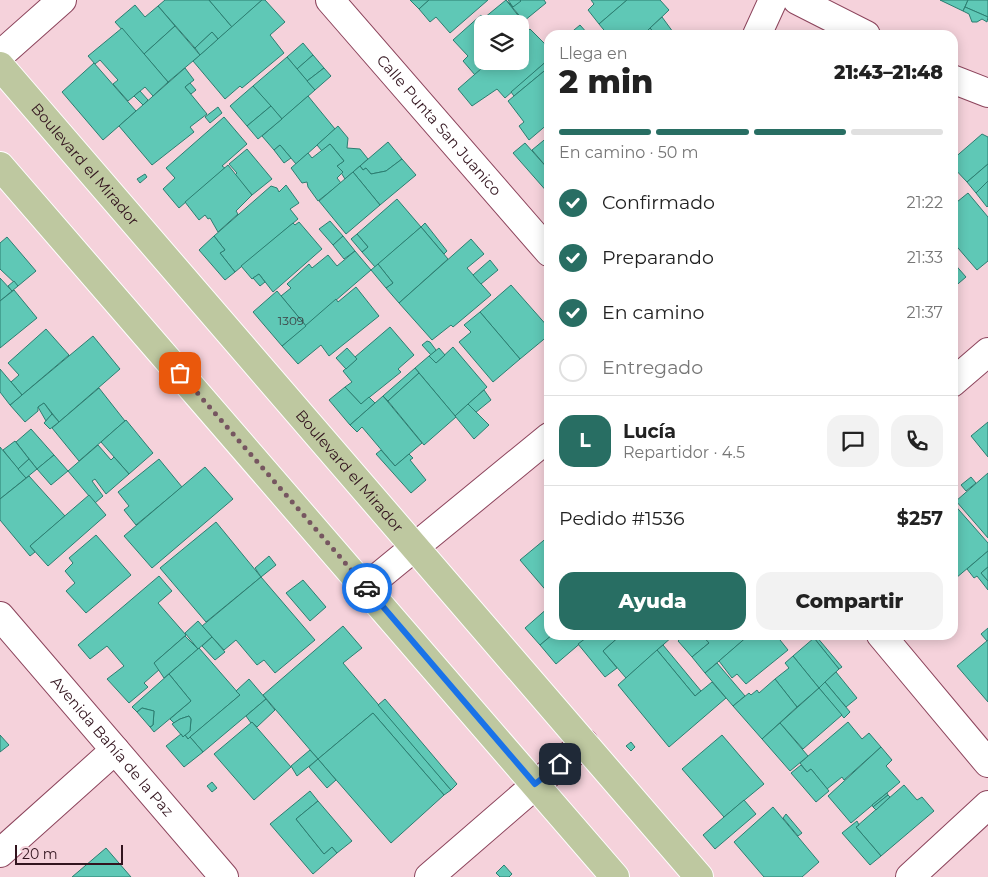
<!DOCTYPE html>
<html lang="es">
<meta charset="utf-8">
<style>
body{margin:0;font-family:Montserrat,sans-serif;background:#f2f2f2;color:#222;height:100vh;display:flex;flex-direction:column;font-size:19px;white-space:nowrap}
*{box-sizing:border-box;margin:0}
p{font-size:16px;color:#767676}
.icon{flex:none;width:28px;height:28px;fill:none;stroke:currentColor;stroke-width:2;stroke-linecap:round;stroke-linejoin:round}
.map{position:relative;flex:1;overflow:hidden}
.details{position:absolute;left:544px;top:30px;width:414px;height:610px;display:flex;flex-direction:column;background:#fff;border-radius:15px;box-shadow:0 2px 12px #0003}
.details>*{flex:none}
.fabs{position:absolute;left:474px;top:15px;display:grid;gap:10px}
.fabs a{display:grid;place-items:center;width:55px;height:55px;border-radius:10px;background:#fff;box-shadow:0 2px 12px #0003;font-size:25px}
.scale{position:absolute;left:15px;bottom:12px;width:108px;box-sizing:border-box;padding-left:5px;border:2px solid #32141e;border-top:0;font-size:14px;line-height:18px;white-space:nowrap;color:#32141e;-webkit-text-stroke:4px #f5d2db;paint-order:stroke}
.pin{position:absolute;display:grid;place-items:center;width:42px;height:42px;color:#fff;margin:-21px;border-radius:10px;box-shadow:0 2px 8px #0006}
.courier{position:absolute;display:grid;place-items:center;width:50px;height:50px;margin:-25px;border:4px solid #1a73e8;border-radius:50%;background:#fff;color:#222;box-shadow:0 1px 6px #0007}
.headline em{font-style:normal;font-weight:800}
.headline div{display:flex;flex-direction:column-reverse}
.headline{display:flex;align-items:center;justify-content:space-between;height:85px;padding:0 15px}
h1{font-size:32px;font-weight:800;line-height:38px}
.bar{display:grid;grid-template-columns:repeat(4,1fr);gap:8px 5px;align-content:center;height:60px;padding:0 15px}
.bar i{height:6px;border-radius:4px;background:#e0e0e0}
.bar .current{background:#286e63}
.bar p{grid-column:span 4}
.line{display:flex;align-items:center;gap:12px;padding:0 15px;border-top:1px solid #e0e0e0}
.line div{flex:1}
.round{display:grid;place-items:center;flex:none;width:52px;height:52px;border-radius:15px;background:#f2f2f2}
ol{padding:0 15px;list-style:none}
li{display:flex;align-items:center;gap:15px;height:55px}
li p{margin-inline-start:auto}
li .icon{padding:5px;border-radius:50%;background:#286e63;color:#fff;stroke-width:4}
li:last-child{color:#767676}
li i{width:28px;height:28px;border:2px solid #e0e0e0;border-radius:50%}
.cta{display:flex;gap:10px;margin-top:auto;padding:10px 15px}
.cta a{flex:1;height:58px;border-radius:15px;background:#286e63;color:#fff;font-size:20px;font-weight:800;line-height:58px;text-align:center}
.cta a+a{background:#f2f2f2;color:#222}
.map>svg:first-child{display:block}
.building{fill:#5fc8b6;stroke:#2c7e71}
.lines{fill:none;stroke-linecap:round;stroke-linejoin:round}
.minor-casing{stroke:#8c445c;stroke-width:30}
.major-casing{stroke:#fff;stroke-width:30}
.minor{stroke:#fff;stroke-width:28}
.major{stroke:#bec8a0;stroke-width:28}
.done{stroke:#765660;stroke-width:5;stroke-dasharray:0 9}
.route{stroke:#1a73e8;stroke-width:6}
.labels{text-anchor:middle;stroke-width:4;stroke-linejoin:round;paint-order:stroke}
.number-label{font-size:12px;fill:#3d4144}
.street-label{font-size:15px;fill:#32141e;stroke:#f5d2db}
</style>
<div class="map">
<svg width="988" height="877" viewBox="0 0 988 877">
<rect width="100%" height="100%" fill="#f5d2db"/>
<g class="building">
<polygon points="165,0 209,0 232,27 218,39 212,32 195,48 158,6"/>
<polygon points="209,0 262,0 232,27"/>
<polygon points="262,0 265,0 285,22 270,35 284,53 242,88 240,86 225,99 193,61"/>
<polygon points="410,0 429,0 419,9"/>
<polygon points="429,0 488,0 450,33 436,17 430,22 419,9"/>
<polygon points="506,0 513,7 520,0 544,0 546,3 524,21"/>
<polygon points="506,0 524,23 520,27 520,24 489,24 484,18"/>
<polygon points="508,0 520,0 521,1 513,7"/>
<polygon points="591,0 627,0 599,24 588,10 594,4"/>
<polygon points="627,0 660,0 669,10 643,35 608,35 599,24"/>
<polygon points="940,0 968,0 963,11"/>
<polygon points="968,0 988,0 988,17 965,7"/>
<polygon points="135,5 145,17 158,6 175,26 144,54 115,22"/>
<polygon points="965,7 988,17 987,22 982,19 977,22 972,22 969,14 963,11"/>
<polygon points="481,15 489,24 482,24 482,61 490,61 475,75 463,61 468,56 453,40"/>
<polygon points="662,17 673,32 671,35 656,35 650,28"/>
<polygon points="524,23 528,28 520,35 520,27"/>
<polygon points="580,25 588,34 568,35"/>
<polygon points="175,26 200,55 168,82 144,54"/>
<polygon points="122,28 168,82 153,96 145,87 128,101 113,84 118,80 100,60 95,64 88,56"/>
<polygon points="650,28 656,35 643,35"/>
<polygon points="530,29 549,48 549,59 505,98 497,89 472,106 458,89 490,61 520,61 520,38"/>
<polygon points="212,32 218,39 200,55 195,48"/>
<polygon points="303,43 313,55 297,69 287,57"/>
<polygon points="313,55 324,68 307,81 297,69"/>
<polygon points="287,57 315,90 282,119 253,86"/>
<polygon points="549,59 549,67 514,96 511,92"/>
<polygon points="94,63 136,111 103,140 62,92"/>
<polygon points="549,67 549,123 529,140 519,126 524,122 508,101"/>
<polygon points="185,68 194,80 185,87 207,114 190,127 194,132 152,165 119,126"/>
<polygon points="324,68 331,76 315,90 307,81"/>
<polygon points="190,83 196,90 191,94 185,87"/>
<polygon points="253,86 271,106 247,126 230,106"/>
<polygon points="140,91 148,100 143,105 134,96"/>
<polygon points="308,96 335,129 296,164 280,145 274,150 262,136"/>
<polygon points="271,106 282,119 258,139 247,126"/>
<polygon points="218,107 222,113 210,123 205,117"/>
<polygon points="224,117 247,144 222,166 225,168 179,208 163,189 175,178 166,168"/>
<polygon points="338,126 348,138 347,148 360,149 368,159 345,179 337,166 344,161 330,144 322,151 317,145"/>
<polygon points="982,134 988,137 988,164 967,182 952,166 952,160"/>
<polygon points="549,136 549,170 532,150"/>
<polygon points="388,142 402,159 386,171 371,174 366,168 363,170 360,166"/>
<polygon points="525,143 549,170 549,194 513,153"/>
<polygon points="330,144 344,161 337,166 343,172 337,178 341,183 318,201 308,187 307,182 302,183 291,168 308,153 312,158"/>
<polygon points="280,145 291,158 284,163 274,150"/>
<polygon points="247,149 272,179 252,195 235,175 237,173 229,164"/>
<polygon points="402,159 416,175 380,205 353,172 360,166 363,170 366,168 371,174 386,171"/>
<polygon points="988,164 988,181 976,193 967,182"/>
<polygon points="228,165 252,195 236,211 238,214 218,232 210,218 208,219 205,215 199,220 185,202"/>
<polygon points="353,172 380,205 346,234 319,201"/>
<polygon points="145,174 147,177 140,183 137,179"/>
<polygon points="988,181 988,206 987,207 976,193"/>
<polygon points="286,185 299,203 290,209 298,219 235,272 220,253 225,250 214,236 271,186 277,188 279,192"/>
<polygon points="968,193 988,217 988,261 977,270 952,241 952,206"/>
<polygon points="397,199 421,227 375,267 362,252 368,247 357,234"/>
<polygon points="330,221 343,236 333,245 319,229"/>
<polygon points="299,222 322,249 273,292 259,274 252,279 241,266 293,223 295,225"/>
<polygon points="425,223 447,251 444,254 421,227"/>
<polygon points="421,227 448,259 399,303 386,288 393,283 378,264"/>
<polygon points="357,234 368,247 362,252 351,239"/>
<polygon points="214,236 225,250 220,253 235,272 225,280 199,250"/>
<polygon points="343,236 355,251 344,259 333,245"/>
<polygon points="7,237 36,271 18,286 0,269 0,243"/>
<polygon points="471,239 484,254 467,268 491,295 453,327 451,325 432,340 399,303"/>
<polygon points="355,251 371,270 306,326 281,296 291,288 287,284 309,264 312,268 328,255 337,266"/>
<polygon points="490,260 498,270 481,284 473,275"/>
<polygon points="952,261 966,277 952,289"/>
<polygon points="378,264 393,283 386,288 371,270"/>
<polygon points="259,274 265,282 260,286 253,278"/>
<polygon points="0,278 12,291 0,301"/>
<polygon points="14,281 18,286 12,291 8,286"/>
<polygon points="511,285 549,328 549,335 520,359 480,312"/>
<polygon points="356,287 379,316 329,356 321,345 298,364 282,346 336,299 338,302"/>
<polygon points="14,290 37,318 0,348 0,301"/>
<polygon points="277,291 306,326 282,346 253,312"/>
<polygon points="480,312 520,359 493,382 459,342 471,332 464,325"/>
<polygon points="390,327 414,355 398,369 401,372 361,404 345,387 352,382 343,371 357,359 355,357"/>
<polygon points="46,329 69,355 22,395 11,382 19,375 8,363"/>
<polygon points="93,336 120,369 59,422 44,403 38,407 38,411 25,422 10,405"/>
<polygon points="427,341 430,342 436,350 431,355 422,345"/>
<polygon points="453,347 487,387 455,416 415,368 429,356 436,363"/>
<polygon points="347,348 357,359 346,369 336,358"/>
<polygon points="439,348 445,355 436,363 429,356"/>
<polygon points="415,368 419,373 388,401 383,396"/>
<polygon points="0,369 22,395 10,405 0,392"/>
<polygon points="419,373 456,417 424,445 388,401"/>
<polygon points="345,387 361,404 369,397 375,403 350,425 329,400"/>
<polygon points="99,388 125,421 79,461 52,428"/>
<polygon points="484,390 491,400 475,413 468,404"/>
<polygon points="383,396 422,443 395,466 362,427 357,432 350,425"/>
<polygon points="44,403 52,414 46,421 38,407"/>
<polygon points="468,404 489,425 474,439 455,416"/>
<polygon points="52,414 59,422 50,429 44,423"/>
<polygon points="126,420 153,453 129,474 101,442"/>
<polygon points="988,422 988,457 971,436"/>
<polygon points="31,429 54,455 37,469 16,442"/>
<polygon points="15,441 29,459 18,469 3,450"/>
<polygon points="98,445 111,460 114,457 129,474 106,494 95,479 92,481 103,496 95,503 68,471"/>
<polygon points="0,447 26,478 0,499"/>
<polygon points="381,450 395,466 409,454 413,458 410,460 426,480 411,493 376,454"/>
<polygon points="54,455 68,471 51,485 37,469"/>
<polygon points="29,459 37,469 26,478 18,469"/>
<polygon points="159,459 182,487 136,525 124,510 129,506 118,492"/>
<polygon points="205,467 233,499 152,568 124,536"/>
<polygon points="988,473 988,538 956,501"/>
<polygon points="29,476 65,516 30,546 35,552 30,556 0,520 0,499"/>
<polygon points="971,477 976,483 966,491 961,485"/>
<polygon points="89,495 106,515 48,566 30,546"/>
<polygon points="952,502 988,543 988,551 956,578 952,575"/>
<polygon points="216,522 261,577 206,622 160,568"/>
<polygon points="96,535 131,575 86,613 66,591 75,583 65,571 73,563 69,558"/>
<polygon points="549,536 549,594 520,560"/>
<polygon points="988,551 988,567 981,573 988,581 988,590 977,576 974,578 967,569"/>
<polygon points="269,556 276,565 261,577 255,568"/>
<polygon points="988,567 988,581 981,573"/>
<polygon points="159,576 172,591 158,603 186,635 154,663 160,669 144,683 148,687 129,703 107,679 124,666 107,646 90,659 78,645"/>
<polygon points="261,577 315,640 275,673 264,660 257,665 236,640 224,650 202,626"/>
<polygon points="303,580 326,607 310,621 286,593"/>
<polygon points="549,607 549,635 552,635 540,645 525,628"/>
<polygon points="198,621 212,637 198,649 185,633"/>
<polygon points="343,626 362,648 343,663 451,790 444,795 373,713 318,759 263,695"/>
<polygon points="988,628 988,640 987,641 981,634"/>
<polygon points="552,635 590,635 556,664 540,645"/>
<polygon points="590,635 621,635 603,651 617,668 605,677 578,644"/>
<polygon points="621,635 672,635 673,636 626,678 603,651"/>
<polygon points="684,635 702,635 709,643 692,657 678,641"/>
<polygon points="702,635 745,635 747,637 705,673 692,657 709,643"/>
<polygon points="749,635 776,635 788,650 746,684 737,674 732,678 719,661"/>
<polygon points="185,636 198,649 164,678 154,663"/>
<polygon points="816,636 842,667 839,669 814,638"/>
<polygon points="212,637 225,652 215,660 202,646"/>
<polygon points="814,638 839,669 819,688 793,656"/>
<polygon points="988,640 988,702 957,666"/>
<polygon points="663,645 701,691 695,696 657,650"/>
<polygon points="199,648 240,695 188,739 185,735 190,731 191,719 189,716 180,719 174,723 170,719 191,701 169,674"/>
<polygon points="657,650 695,696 712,682 726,698 669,747 618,685"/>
<polygon points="793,656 819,688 797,707 775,679 789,668 785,663"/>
<polygon points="717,663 745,696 733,706 705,673"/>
<polygon points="836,672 857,698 846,707 825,682"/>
<polygon points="169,674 191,701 154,732 150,727 153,725 154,711 142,708 137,712 132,707"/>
<polygon points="249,679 266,699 203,752 190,737 240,695 236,691"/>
<polygon points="775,679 797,707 762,739 733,706 749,693 751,695 757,690 759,693"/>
<polygon points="825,682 850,712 844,718 819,688"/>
<polygon points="819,688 842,715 803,749 780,723"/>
<polygon points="266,699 275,710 257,727 252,722 251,723 246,716"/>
<polygon points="385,699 457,784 451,790 378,705"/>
<polygon points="142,708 154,711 153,725 150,727 137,712"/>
<polygon points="373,713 444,795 391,843 318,759"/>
<polygon points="189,716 191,719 190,731 183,737 172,724 180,719"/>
<polygon points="252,722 291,767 254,800 214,754"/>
<polygon points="848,722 862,739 869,733 881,747 844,780 842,777 827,789 811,769 807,772 800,763"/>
<polygon points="780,723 808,756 790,771 762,739"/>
<polygon points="181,734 183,737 185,735 188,739 190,737 203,752 184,767 166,746"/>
<polygon points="0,735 9,745 0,752"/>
<polygon points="722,735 764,784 724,817 682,769"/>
<polygon points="631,742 635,747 631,751 626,746"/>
<polygon points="881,747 892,760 886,766 900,782 851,823 828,796"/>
<polygon points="310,750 318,759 297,776 291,766"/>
<polygon points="318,759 336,780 327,788 309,767"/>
<polygon points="801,765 807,772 811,769 829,791 816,802 791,773"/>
<polygon points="212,782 217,788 212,792 207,786"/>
<polygon points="904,785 917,800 922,797 934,811 881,856 856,827"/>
<polygon points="310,791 318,801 296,819 324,854 332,847 337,853 313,874 270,824"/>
<polygon points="887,793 888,795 873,807 872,805"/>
<polygon points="888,795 890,797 876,810 873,807"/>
<polygon points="744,800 756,814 715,849 703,835"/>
<polygon points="318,801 352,841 337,853 332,847 324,854 296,819"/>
<polygon points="773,807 819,862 802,877 764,877 734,842"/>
<polygon points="786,814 802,833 798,836 783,818"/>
<polygon points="857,821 859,825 856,827 881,856 870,865 842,833"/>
<polygon points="106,848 131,877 72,877"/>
<polygon points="504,865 512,874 509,877 500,877 496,873"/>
</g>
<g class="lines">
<defs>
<g id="minor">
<path id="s1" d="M330 0 549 252"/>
<polyline points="797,0 866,35"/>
<polyline points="757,35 773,0"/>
<polyline points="0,55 62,0"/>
<polyline points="952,79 988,93"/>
<polyline points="952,383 988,352"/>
<polyline points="366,587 549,437"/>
<path id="s2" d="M0 616 224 877"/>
<polyline points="881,635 988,763"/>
<polyline points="0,853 115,750"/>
<polyline points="429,877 584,743"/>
<polyline points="910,877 988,805"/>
</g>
<g id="major">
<path id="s3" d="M0 66 699 877"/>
<polyline points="0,166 615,877"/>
</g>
</defs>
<use href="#minor" class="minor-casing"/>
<use href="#major" class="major-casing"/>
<use href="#minor" class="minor"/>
<use href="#major" class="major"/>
</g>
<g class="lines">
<polyline class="done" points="180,373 367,588"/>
<polyline class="route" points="367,588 535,784 560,764"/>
</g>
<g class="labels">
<g class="number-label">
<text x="291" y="325">1309</text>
</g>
<g class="street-label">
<text dy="5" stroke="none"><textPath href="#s1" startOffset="166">Calle Punta San Juanico</textPath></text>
<text dy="5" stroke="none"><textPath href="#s3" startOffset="130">Boulevard el Mirador</textPath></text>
<text dy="5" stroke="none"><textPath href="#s3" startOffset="535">Boulevard el Mirador</textPath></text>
<text dy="5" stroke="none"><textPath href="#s2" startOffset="172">Avenida Bahía de la Paz</textPath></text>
</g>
</g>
</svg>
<div class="fabs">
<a><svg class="icon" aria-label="layers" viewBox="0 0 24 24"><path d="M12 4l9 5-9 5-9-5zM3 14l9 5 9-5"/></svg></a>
</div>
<div class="scale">20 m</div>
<div class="pin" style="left:180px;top:373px;background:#ea580c"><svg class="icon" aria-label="bag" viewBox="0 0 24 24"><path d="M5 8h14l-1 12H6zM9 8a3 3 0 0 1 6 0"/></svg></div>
<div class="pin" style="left:560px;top:764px;background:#1f2937"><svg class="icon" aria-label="home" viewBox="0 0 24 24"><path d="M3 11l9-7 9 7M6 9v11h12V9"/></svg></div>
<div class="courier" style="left:367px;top:588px"><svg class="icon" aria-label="car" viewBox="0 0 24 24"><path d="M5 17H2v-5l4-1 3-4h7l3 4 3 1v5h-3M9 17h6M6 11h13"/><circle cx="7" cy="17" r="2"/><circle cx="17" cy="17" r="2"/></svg></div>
<section class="details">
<div class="headline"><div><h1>2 min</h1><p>Llega en</p></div><em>21:43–21:48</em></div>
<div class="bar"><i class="current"></i><i class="current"></i><i class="current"></i><i></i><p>En camino · 50 m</p></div>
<ol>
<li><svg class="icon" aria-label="check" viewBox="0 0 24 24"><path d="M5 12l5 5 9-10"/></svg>Confirmado<p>21:22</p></li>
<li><svg class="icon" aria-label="check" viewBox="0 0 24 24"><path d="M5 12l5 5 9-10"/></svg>Preparando<p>21:33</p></li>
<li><svg class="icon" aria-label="check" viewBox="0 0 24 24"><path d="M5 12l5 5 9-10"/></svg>En camino<p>21:37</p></li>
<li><i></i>Entregado</li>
</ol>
<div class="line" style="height:90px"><b class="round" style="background:#286e63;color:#fff">L</b><div><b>Lucía</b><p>Repartidor · 4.5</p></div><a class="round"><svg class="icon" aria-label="chat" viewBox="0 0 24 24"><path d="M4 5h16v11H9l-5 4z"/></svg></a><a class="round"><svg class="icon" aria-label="phone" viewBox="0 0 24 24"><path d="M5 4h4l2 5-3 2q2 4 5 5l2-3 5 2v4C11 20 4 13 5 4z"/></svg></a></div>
<div class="line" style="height:65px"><div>Pedido #1536</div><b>$257</b></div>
<div class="cta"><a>Ayuda</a><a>Compartir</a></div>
</section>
</div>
